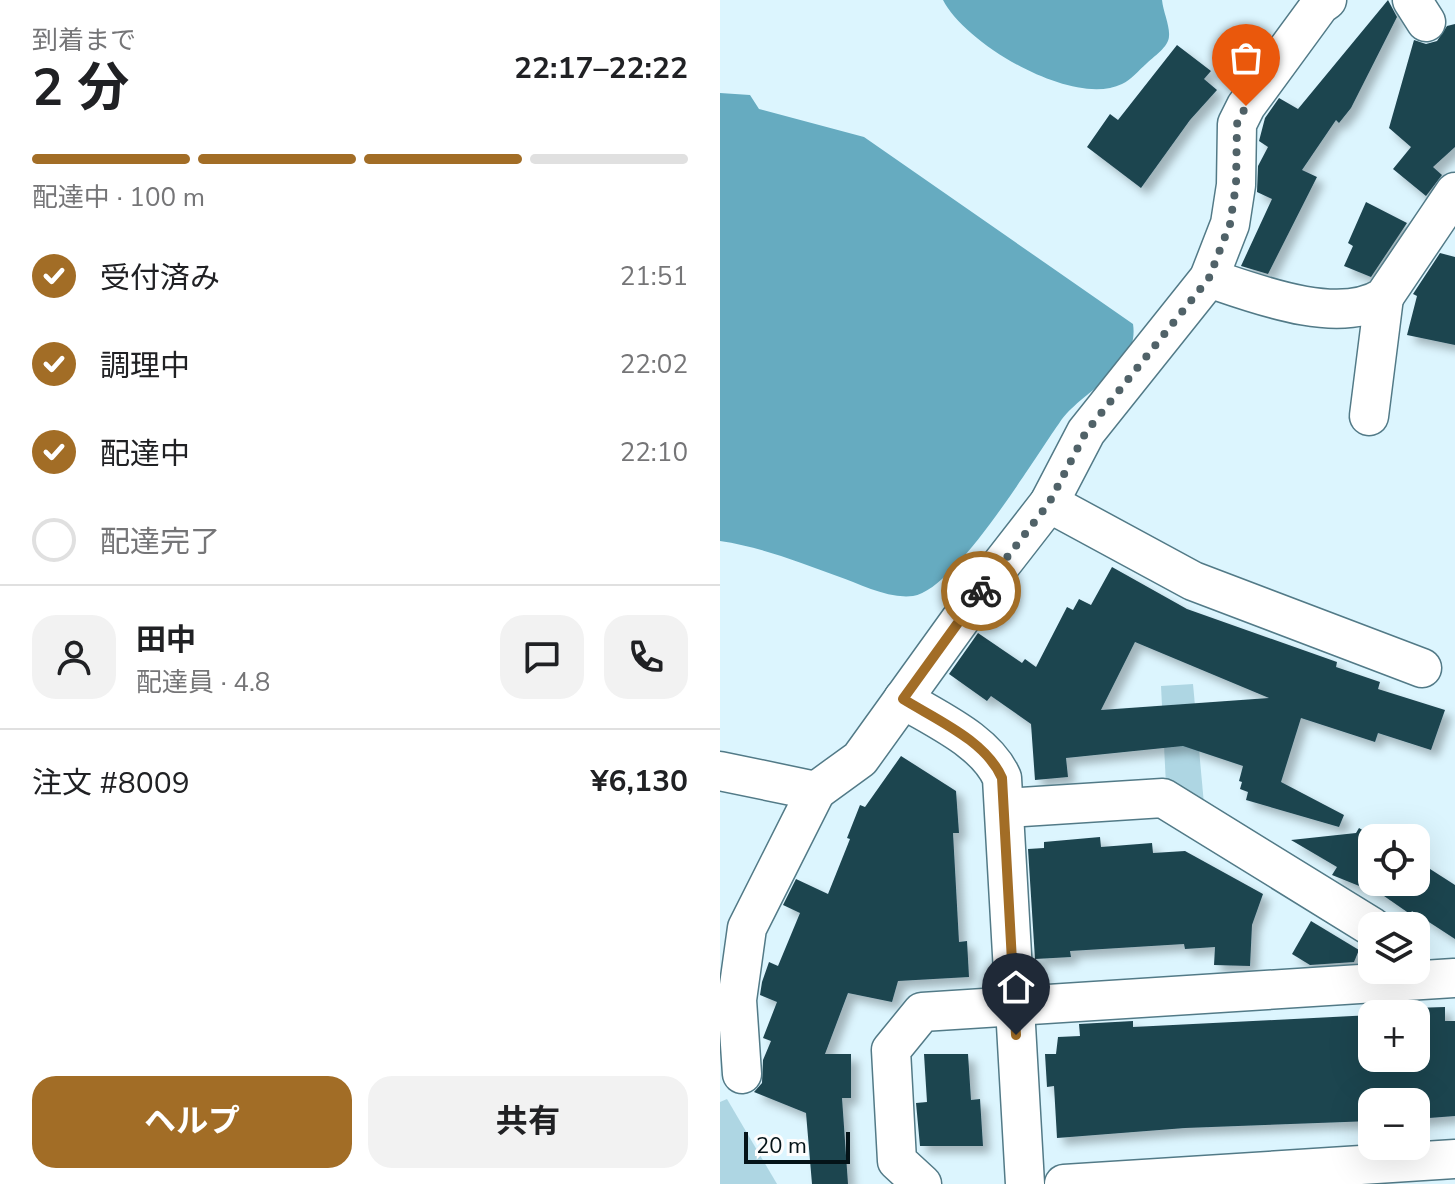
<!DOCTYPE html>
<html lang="ja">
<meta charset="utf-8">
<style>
body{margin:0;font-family:"Nunito Sans","Noto Sans JP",sans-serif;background:#f2f2f2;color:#202124;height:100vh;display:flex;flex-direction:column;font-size:30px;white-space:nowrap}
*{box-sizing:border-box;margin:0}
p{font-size:26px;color:#757577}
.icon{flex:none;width:44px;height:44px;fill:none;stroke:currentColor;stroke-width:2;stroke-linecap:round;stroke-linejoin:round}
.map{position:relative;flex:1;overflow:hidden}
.panel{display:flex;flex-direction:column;background:#fff;width:720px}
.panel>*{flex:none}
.controls{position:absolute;left:638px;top:824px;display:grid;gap:16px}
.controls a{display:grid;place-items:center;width:72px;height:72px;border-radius:16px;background:#fff;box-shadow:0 8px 32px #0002;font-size:40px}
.scale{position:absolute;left:24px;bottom:20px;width:106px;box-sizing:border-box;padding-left:8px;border:4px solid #041318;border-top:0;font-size:22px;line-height:28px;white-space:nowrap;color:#041318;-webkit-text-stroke:6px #fdfdfd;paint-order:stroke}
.pin{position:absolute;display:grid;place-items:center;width:68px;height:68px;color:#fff;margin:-82px -34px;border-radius:50% 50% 50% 0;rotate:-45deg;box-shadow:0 0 8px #0007}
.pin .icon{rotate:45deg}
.courier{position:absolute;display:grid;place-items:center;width:80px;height:80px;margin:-40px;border:6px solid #a26d26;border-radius:50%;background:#fff;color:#222;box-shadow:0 2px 10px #0007}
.overview em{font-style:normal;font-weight:700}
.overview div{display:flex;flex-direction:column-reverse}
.overview{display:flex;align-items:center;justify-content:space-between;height:136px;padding:0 32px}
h1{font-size:52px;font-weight:700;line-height:60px}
.bar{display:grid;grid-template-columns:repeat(4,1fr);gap:12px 8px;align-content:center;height:96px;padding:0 32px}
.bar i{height:10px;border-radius:6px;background:#e0e0e0}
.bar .selected{background:#a26d26}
.bar p{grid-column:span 4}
.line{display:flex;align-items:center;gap:20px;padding:0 32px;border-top:2px solid #e0e0e0}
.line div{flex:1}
.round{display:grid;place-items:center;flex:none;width:84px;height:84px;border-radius:24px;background:#f2f2f2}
ol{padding:0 32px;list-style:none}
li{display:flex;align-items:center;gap:24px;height:88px}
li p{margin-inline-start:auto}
li .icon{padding:8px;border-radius:50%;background:#a26d26;color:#fff;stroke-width:4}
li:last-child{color:#757577}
li i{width:44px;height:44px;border:4px solid #e0e0e0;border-radius:50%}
.primary-button{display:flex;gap:16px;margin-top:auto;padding:16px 32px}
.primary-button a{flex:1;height:92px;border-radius:24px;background:#a26d26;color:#fff;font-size:32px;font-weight:700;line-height:92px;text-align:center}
.primary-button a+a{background:#f2f2f2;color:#202124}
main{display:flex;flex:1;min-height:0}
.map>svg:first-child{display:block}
.green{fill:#aed6e3}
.water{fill:#66abc0}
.building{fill:#1d4450;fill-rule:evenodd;filter:url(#shadow)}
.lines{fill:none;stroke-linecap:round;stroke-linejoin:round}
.minor-casing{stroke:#527a87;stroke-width:41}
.minor{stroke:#fff;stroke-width:38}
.done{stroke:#506268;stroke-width:8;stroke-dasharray:0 14.4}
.route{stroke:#a26d26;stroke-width:10}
</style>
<main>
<section class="panel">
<div class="overview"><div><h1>2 分</h1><p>到着まで</p></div><em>22:17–22:22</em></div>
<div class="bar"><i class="selected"></i><i class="selected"></i><i class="selected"></i><i></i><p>配達中 · 100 m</p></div>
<ol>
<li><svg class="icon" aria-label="check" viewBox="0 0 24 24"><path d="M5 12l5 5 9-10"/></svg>受付済み<p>21:51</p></li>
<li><svg class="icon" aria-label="check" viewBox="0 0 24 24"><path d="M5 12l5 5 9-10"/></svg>調理中<p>22:02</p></li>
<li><svg class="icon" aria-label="check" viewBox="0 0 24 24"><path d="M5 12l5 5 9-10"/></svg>配達中<p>22:10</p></li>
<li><i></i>配達完了</li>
</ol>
<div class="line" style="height:144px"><a class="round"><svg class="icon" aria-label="person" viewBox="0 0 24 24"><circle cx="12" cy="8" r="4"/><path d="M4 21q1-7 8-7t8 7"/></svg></a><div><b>田中</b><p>配達員 · 4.8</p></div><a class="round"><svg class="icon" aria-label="chat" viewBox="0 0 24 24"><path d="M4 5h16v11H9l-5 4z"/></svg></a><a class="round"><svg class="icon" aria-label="phone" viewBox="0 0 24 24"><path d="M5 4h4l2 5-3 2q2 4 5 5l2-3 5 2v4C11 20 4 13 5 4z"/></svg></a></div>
<div class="line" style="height:104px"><div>注文 #8009</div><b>¥6,130</b></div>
<div class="primary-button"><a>ヘルプ</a><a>共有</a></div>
</section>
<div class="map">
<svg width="735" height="1184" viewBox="0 0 735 1184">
<defs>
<filter id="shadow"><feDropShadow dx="7" dy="7" stdDeviation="4" flood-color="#0004"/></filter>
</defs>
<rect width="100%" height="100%" fill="#dcf5fe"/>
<g class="green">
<polygon points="473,684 484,804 446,785 441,686"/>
<polygon points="7,1099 57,1184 0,1184 0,1102"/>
</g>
<g class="water">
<path d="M223 0H442C443 11 450 26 449 36 449 47 433 57 426 64 419 70 411 80 402 84 353 108 245 44 223 0Z"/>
<path d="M0 93 30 95 39 109 144 137 413 324C420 370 362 390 340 422 313 460 235 590 193 596 167 599 141 584 117 576 79 562 41 547 0 541Z"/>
</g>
<g class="building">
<polygon points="668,0 677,17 631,108 619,123 616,120 582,170 597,177 548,274 521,266 552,199 537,192 538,166 548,147 539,141 545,118 559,98 578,109"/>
<polygon points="735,24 735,147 713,167 722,175 706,196 673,169 691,147 669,128 694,40 706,44 717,41 727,26"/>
<polygon points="457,45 491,71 484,79 497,90 470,120 421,188 367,147 390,114 398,120"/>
<polygon points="646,202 687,223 651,277 624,266 633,246 628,243"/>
<polygon points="720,253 735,257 735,345 687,335 697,296 693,294"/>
<path d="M392 567 467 609 617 662 616 667 660 682 658 689 725 710 711 750 658 733 655 742 581 718 561 782 624 815 619 827 526 800 528 792 520 789 522 782 519 781 523 766 463 746 346 758 348 777 315 780 311 724 271 696 267 701 229 674 258 633 302 663 305 659 316 667 347 607 353 610 359 599 371 605ZM415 642 549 698 381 710Z"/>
<polygon points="181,756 236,791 239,833 233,833 239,942 247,941 249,977 178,981 172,1002 128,993 105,1054 131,1054 131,1098 122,1098 128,1184 92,1184 86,1113 34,1092 42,1083 43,1060 51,1041 43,1038 57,1002 40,995 42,982 49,962 58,966 80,913 63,905 76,879 108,894 130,839 127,838 140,805 145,807"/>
<polygon points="639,828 656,838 652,838 652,882 696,882 696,860 735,885 735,939 692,911 690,914 664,896 612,875 617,867 571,840 636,833"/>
<polygon points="380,837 381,847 432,843 433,853 465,851 543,894 532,925 530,966 494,965 495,947 465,949 464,944 350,951 351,957 315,959 308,849 324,848 324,842"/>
<polygon points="591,921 639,950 634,962 590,965 572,954"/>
<polygon points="725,1007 725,1021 735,1021 735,1116 696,1119 696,1102 652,1102 652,1121 465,1128 337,1138 334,1086 327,1087 325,1054 336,1054 338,1037 360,1036 359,1024 413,1021 413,1027 652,1015 652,1058 696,1058 696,1014 669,1014 661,1009"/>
<polygon points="204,1054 248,1054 251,1100 260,1099 263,1146 200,1146 196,1103 207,1102"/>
</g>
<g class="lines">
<defs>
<g id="minor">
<polyline points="692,0 706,22"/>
<path d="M489 278C536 294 619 326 664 297L735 192"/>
<polyline points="649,416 664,297"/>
<polyline points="329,503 473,581 702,668"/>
<path d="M183 699C217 720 266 741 282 778L305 1184"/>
<polyline points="0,771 96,791 140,759 266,584 329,503 366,432 489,278 510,224 516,185 517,124 526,106 600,5 607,0"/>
<polyline points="286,808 443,798 652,927"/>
<polyline points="22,1074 17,1000 27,928 96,791"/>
<polyline points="202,1184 177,1161 171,1050 202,1012 734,978"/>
<polyline points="344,1184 735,1159"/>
</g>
</defs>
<use href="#minor" class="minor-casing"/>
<use href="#minor" class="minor"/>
</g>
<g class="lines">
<polyline class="done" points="261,591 329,503 366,432 489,278 510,224 516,185 517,124 526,106"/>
<path class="route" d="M261 591 183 699C217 720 266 741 282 778L296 1035"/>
</g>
</svg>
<div class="controls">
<a><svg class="icon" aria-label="locate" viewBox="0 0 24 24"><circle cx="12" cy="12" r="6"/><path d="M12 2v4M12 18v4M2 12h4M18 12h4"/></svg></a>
<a><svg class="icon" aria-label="layers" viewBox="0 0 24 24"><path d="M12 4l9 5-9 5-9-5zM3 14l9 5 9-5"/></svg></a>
<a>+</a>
<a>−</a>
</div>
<div class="scale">20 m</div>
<div class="pin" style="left:526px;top:106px;background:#ea580c"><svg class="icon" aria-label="bag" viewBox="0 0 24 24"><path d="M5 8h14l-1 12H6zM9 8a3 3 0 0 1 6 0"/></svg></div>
<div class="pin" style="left:296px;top:1035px;background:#1f2937"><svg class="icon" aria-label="home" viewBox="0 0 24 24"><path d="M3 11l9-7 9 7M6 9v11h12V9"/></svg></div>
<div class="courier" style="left:261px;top:591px"><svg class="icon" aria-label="bike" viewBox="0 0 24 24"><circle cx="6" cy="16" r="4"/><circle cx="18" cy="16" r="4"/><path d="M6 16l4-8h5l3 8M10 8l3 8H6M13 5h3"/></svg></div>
</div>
</main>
